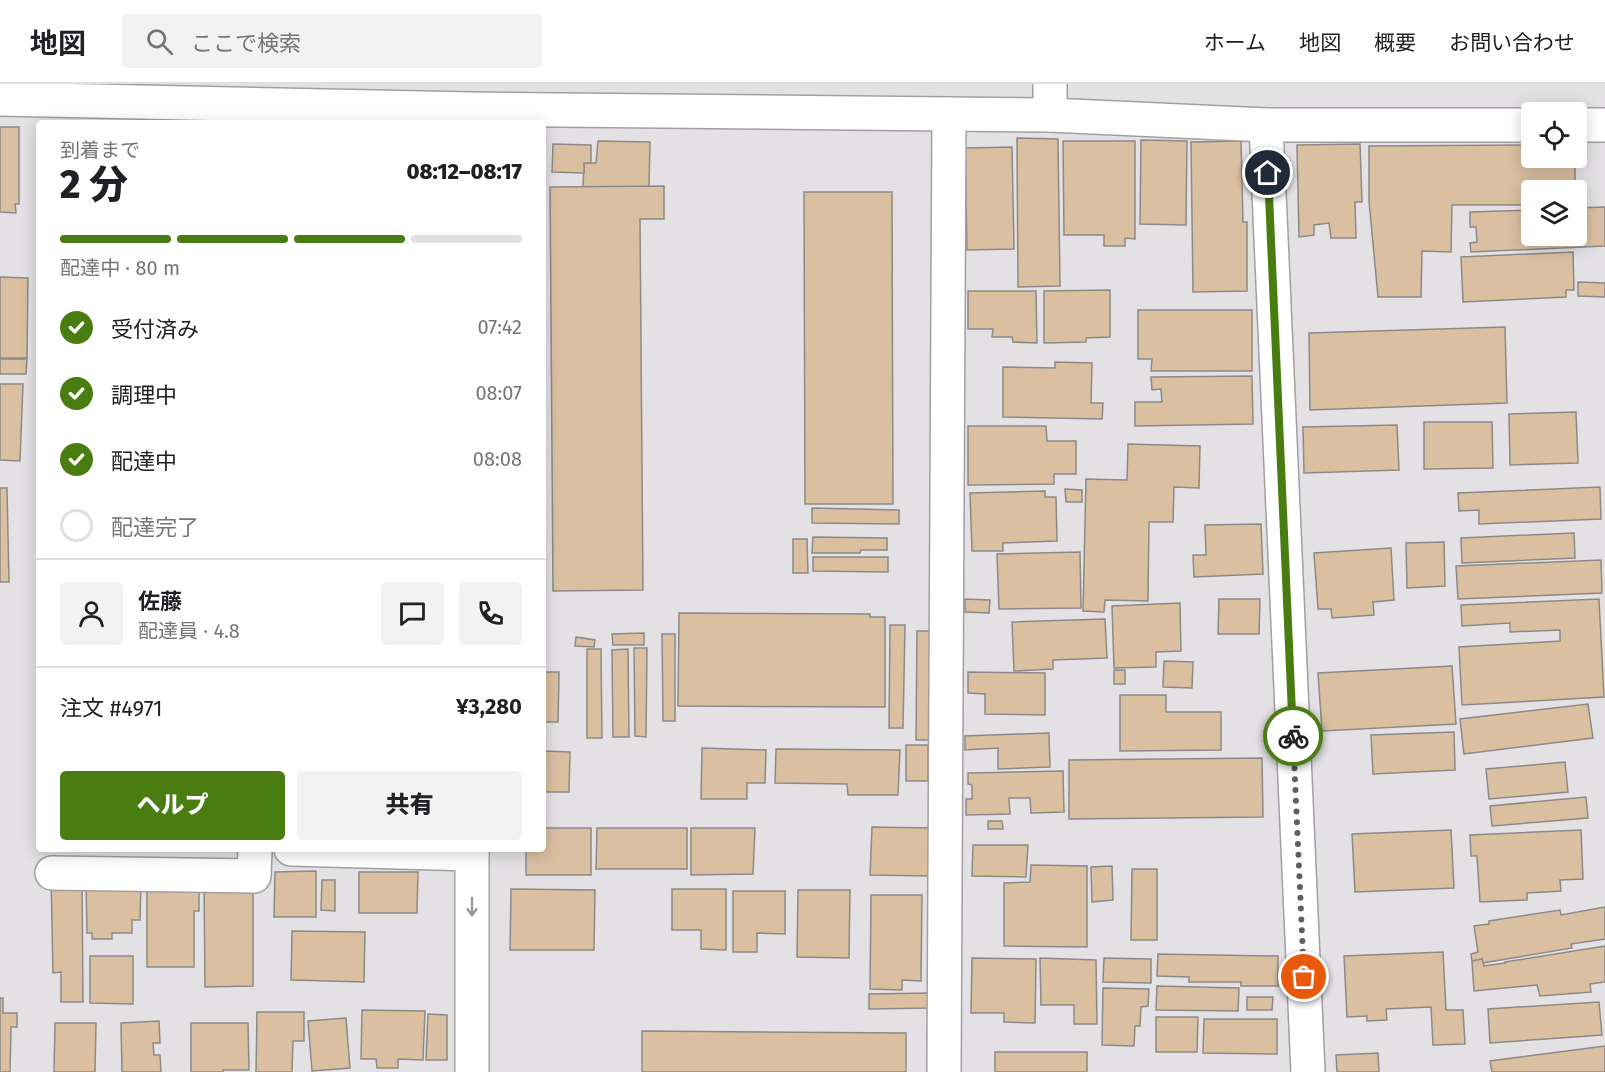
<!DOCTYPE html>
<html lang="ja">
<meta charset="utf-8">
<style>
body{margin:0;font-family:"Fira Sans","Noto Sans JP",sans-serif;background:#f2f2f2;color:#202124;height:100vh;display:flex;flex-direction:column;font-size:22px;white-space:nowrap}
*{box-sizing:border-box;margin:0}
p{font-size:20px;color:#757577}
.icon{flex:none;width:33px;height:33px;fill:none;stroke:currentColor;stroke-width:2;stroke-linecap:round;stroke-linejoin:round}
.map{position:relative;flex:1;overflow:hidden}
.drawer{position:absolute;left:36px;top:36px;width:510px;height:732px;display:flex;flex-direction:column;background:#fff;border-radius:6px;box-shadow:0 3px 15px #0003}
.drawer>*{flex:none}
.fabs{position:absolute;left:1521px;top:18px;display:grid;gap:12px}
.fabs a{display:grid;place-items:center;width:66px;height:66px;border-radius:6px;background:#fff;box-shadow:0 3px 15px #0003;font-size:30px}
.pin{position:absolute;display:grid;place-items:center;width:51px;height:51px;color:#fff;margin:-26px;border:3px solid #fff;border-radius:50%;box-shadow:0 2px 6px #0007}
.courier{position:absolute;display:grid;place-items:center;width:60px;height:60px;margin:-30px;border:4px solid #497d11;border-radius:50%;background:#fff;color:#222;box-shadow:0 2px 8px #0007}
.headline em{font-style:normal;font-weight:800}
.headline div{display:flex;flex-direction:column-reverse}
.headline{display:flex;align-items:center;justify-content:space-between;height:102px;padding:0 24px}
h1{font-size:39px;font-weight:800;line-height:45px}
.bar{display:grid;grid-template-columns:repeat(4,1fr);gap:9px 6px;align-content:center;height:72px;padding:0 24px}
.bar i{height:8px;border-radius:4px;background:#e0e0e0}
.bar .active{background:#497d11}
.bar p{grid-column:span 4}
.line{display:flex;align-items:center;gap:15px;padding:0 24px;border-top:2px solid #e0e0e0}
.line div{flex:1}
.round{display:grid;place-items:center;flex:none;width:63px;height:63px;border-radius:6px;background:#f2f2f2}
ol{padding:0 24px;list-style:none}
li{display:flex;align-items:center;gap:18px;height:66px}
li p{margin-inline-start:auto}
li .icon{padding:6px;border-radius:50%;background:#497d11;color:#fff;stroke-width:4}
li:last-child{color:#757577}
li i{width:33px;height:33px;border:3px solid #e0e0e0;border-radius:50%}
.cta{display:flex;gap:12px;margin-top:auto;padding:12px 24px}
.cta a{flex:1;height:69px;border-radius:6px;background:#497d11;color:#fff;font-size:24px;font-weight:800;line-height:69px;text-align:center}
.cta a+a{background:#f2f2f2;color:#202124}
header{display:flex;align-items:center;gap:36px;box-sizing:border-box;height:84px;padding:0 30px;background:#fff;border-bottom:2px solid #e0e0e0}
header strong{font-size:28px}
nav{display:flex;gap:33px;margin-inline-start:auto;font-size:21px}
.search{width:420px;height:54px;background:#f2f2f2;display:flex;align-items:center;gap:15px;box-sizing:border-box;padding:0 21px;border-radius:6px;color:#757577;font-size:22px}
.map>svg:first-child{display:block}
.building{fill:#dabfa1;stroke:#8c8a86;stroke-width:1.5}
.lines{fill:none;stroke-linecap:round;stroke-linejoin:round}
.minor-casing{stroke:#a29fa3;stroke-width:36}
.minor{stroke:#fff;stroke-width:33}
.oneway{stroke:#979797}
.done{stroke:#5f5e60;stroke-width:6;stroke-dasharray:0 10.8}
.route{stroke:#497d11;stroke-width:8}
</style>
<header>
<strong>地図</strong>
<div class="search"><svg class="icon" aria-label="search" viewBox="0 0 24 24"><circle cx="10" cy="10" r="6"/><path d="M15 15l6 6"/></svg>ここで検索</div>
<nav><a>ホーム</a><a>地図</a><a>概要</a><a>お問い合わせ</a></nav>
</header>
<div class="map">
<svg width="1605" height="988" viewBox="0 0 1605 988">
<rect width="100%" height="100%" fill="#e4e1e5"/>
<g class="building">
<polygon points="0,43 19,43 19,120 15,120 16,129 0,128"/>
<polygon points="1017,54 1058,55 1060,202 1018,203"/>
<polygon points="1141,56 1187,57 1186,141 1140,140"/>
<polygon points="598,57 650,58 649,103 583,103 584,79 596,79"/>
<polygon points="1063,57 1135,57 1135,155 1125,154 1125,162 1104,162 1104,151 1064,151"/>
<polygon points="1241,57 1243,138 1247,138 1247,207 1193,208 1191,58"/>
<polygon points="553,60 591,61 591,79 584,79 584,89 552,88"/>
<polygon points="1360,60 1362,118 1355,118 1356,154 1331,154 1329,139 1314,141 1314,151 1299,153 1297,61"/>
<polygon points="1532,61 1532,74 1575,74 1575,106 1532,106 1532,121 1452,121 1451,168 1422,167 1421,213 1378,213 1369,117 1369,62"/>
<polygon points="1012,63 1014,165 967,166 965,64"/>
<polygon points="664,102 664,135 640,135 643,506 553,507 550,103"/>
<polygon points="804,108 892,108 893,420 805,420"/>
<polygon points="1605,123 1605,162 1471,168 1470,159 1477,158 1476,143 1470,143 1470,128 1532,126 1532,152 1576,152 1576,124"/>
<polygon points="1573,168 1574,206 1566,206 1566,213 1463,218 1461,173"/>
<polygon points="0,193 28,194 27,274 0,274"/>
<polygon points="1578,198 1605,199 1605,213 1578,212"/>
<polygon points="1110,206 1110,253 1086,254 1086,258 1044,259 1044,207"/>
<polygon points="968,207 1036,207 1037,259 1013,258 1012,253 992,253 993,245 968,245"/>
<polygon points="1138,226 1252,226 1252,287 1151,287 1152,275 1138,275"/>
<polygon points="1505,243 1507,319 1310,326 1309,249"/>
<polygon points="0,275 27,275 26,290 0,290"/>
<polygon points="1055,278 1092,279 1091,319 1103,319 1102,335 1003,333 1003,283 1055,284"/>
<polygon points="1252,292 1253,340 1135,342 1135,318 1162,318 1161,305 1152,306 1151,293"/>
<polygon points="0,300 23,300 20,377 0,376"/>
<polygon points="1576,328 1578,379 1510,381 1509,330"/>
<polygon points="1424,338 1492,338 1493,384 1424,385"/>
<polygon points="1397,341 1399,386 1304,389 1303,343"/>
<polygon points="968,342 1046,342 1047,357 1076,357 1076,390 1054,390 1054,400 968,401"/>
<polygon points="1128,360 1200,362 1199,404 1174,403 1173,438 1149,438 1148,517 1105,516 1104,528 1083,527 1086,395 1127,396"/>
<polygon points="1600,403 1601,435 1479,440 1479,426 1459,427 1458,409"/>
<polygon points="0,404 7,404 9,498 0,498"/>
<polygon points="1065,405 1082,406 1082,418 1066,418"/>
<polygon points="1045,407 1045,413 1056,413 1057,457 1003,459 1003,467 972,467 970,409"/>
<polygon points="812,424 899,426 899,440 812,439"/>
<polygon points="1261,440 1263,490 1194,493 1193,471 1206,471 1205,441"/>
<polygon points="1574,449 1575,474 1462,479 1461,454"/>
<polygon points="813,453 887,454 887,466 861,466 860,469 812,469"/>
<polygon points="793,455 807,455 808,489 793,489"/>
<polygon points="1444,458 1445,502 1407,504 1406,459"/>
<polygon points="1391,464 1394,516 1373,518 1374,531 1332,534 1331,525 1318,525 1314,469"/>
<polygon points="1080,468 1081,524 999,525 997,470"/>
<polygon points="813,473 888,473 888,488 813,487"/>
<polygon points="1601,476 1602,509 1458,515 1456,482"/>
<polygon points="965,515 990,516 989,529 965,528"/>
<polygon points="1219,515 1260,515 1259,550 1218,550"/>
<polygon points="1599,515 1604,613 1462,621 1459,563 1560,557 1560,546 1510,548 1510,539 1462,542 1461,521"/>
<polygon points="1180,519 1181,567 1156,568 1156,583 1114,584 1112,522"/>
<polygon points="679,529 870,530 870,533 885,533 885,623 678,622"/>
<polygon points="1105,535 1107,574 1053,576 1053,585 1014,587 1012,538"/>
<polygon points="890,541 905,541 903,644 889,644"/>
<polygon points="917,547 932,547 931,656 916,656"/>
<polygon points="644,549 644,561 613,561 612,550"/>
<polygon points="662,550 675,550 675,637 663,637"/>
<polygon points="576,553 595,556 594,563 575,562"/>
<polygon points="634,564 647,564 646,653 635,652"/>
<polygon points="587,565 601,565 602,654 587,654"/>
<polygon points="628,565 629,653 613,653 612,566"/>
<polygon points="544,568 544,588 559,588 558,638 543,638 543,569"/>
<polygon points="1164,577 1193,578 1192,604 1163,603"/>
<polygon points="1452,582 1456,640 1322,647 1318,589"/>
<rect x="1114" y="586" width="11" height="14"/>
<polygon points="968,588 1045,589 1045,631 985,630 985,610 968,609"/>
<polygon points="1120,611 1166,611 1166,628 1221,628 1221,666 1120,667"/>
<polygon points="1588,620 1593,654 1464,670 1460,635"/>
<polygon points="1454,648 1455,686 1373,690 1371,651"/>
<polygon points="1049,649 1050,683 998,685 998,664 965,666 965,652"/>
<rect x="906" y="661" width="22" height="36"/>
<polygon points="702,664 766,666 765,699 747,699 747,715 701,715"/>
<polygon points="776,665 900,666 898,711 848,711 847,700 775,699"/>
<polygon points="543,667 570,668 569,708 543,708"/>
<polygon points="1262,674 1263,733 1069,735 1069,676"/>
<polygon points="1565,678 1568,708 1489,715 1486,685"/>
<polygon points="1063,687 1064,728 1031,729 1030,714 1009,714 1010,730 966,731 966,715 972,715 972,701 968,700 968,689"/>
<polygon points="1586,713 1588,734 1492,742 1490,722"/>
<polygon points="988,737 1002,737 1003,745 988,745"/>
<polygon points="872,743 931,744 929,792 870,791"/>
<polygon points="543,744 591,744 591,791 526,791 526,765 543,765"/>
<polygon points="597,744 687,744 687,785 596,785"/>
<polygon points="691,744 755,744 753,790 691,791"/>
<polygon points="1451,746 1454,804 1355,808 1352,750"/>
<polygon points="1581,746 1583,795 1560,796 1561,807 1527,809 1527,816 1480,818 1477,772 1471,772 1470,751"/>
<polygon points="973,761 1028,761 1026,793 972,792"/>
<polygon points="1031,781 1087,782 1087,863 1004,862 1004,799 1030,798"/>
<polygon points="1112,782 1113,816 1092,818 1091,783"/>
<polygon points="1132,785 1157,785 1157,856 1131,856"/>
<polygon points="316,787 316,833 274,833 275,788"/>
<polygon points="359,788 418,788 417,829 359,829"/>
<polygon points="82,792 83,918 61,918 61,888 53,889 51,793"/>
<polygon points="141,795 140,836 132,836 132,849 112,849 112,855 92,855 92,849 87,849 86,796"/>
<polygon points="147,795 199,806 199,827 194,827 194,883 147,883"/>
<polygon points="204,796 253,796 253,902 205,903"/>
<polygon points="322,796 335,796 335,827 321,826"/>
<polygon points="511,805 595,806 594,866 510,866"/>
<polygon points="672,805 726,805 726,866 701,865 701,846 672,846"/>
<polygon points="798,806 850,806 849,874 797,873"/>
<polygon points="733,807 785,807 785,850 757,849 757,868 733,868"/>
<polygon points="871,811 922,811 921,897 902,896 902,906 870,905"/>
<polygon points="1605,823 1605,855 1571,860 1572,864 1482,879 1482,875 1472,877 1471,870 1478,868 1474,842 1489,840 1489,837 1560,826 1561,831"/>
<polygon points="292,847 365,848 364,898 291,896"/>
<polygon points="1605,862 1605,898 1590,900 1591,908 1540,912 1537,901 1474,907 1472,877 1482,875 1484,882 1505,879 1505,878"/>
<polygon points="1443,868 1446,926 1463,926 1465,960 1433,961 1431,923 1386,925 1387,936 1367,937 1367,932 1347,933 1344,872"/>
<polygon points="1158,870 1278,872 1278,902 1241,902 1241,898 1189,898 1189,893 1157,892"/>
<polygon points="90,872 133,872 133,920 90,919"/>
<polygon points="972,874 1036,875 1035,939 1004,938 1004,929 971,929"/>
<polygon points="1040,874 1096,876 1097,940 1074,940 1074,921 1041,921"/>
<polygon points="1104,874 1151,875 1151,899 1103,898"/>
<polygon points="1157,902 1239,904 1238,927 1156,926"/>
<polygon points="1103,904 1149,905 1148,922 1141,923 1140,942 1135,942 1134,962 1102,961"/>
<polygon points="929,909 929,924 869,925 869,910"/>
<polygon points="1247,913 1273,913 1272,926 1247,926"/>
<polygon points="0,914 3,914 3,929 17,929 17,943 11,943 10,988 0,988"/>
<polygon points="1599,918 1602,951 1490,959 1488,925"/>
<polygon points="362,926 425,927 423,976 398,975 398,984 377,984 376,975 361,975"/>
<polygon points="257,928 304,928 304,957 293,957 292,988 256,988"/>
<polygon points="428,930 447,931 447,976 426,976"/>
<polygon points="1156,933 1198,933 1197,968 1156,968"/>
<polygon points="346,934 350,984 312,987 308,937"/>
<polygon points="1204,935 1277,935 1277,970 1203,969"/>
<polygon points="159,937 160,959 153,959 154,971 160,971 161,988 122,988 121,939"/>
<polygon points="55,939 96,939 95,988 54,988"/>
<polygon points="191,939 248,939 249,986 223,986 223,988 191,988"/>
<polygon points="642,947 906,949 906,988 642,988"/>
<polygon points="1605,962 1605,988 1492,988 1490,977"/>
<rect x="995" y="968" width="92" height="20"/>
<polygon points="1378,969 1379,988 1337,988 1336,971"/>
</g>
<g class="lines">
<defs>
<g id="minor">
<polyline points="0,15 471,25 1050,31 1266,41 1532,41"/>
<polyline points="1050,31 1050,0"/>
<polyline points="1266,41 1308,988"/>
<polyline points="1576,41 1605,41"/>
<polyline points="291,765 472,770"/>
<polyline points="52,789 254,792 255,765"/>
<polyline points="472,988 472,765"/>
<polyline points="944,988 949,30"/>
</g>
</defs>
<use href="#minor" class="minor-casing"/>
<use href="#minor" class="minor"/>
</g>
<defs><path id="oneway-shaft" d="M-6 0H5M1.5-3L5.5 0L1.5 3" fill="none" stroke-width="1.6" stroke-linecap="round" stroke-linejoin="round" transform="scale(1.5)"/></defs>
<use class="oneway" href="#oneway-shaft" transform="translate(472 823) rotate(90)"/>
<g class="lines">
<polyline class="done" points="1293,652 1304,893"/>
<polyline class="route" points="1268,89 1293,652"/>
</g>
</svg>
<div class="fabs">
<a><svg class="icon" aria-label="locate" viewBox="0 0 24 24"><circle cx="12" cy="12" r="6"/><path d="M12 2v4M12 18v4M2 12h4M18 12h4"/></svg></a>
<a><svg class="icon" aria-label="layers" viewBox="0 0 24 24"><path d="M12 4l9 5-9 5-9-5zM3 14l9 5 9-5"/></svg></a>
</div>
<div class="pin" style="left:1304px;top:893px;background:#ea580c"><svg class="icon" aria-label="bag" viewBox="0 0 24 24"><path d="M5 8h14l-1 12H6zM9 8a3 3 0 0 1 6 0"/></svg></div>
<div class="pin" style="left:1268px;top:89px;background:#1f2937"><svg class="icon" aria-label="home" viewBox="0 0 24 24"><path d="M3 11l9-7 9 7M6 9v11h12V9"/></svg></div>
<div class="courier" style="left:1293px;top:652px"><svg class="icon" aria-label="bike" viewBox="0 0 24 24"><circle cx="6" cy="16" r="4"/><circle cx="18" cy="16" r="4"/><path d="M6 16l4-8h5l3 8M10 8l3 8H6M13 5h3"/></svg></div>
<section class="drawer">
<div class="headline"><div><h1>2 分</h1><p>到着まで</p></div><em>08:12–08:17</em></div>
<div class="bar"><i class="active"></i><i class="active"></i><i class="active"></i><i></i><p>配達中 · 80 m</p></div>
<ol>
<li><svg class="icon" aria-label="check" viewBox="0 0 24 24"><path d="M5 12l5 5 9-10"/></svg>受付済み<p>07:42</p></li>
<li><svg class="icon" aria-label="check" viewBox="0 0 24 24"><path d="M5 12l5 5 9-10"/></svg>調理中<p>08:07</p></li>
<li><svg class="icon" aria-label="check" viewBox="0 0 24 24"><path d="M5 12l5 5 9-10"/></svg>配達中<p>08:08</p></li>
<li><i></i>配達完了</li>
</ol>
<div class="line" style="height:108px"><a class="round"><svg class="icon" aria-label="person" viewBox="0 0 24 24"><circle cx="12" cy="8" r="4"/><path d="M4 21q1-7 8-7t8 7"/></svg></a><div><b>佐藤</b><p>配達員 · 4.8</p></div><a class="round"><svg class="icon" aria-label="chat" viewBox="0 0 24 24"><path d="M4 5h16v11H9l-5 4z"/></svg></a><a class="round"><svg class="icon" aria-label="phone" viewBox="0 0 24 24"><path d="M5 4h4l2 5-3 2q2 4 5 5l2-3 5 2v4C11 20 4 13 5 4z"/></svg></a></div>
<div class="line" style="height:78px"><div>注文 #4971</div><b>¥3,280</b></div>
<div class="cta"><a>ヘルプ</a><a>共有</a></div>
</section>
</div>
